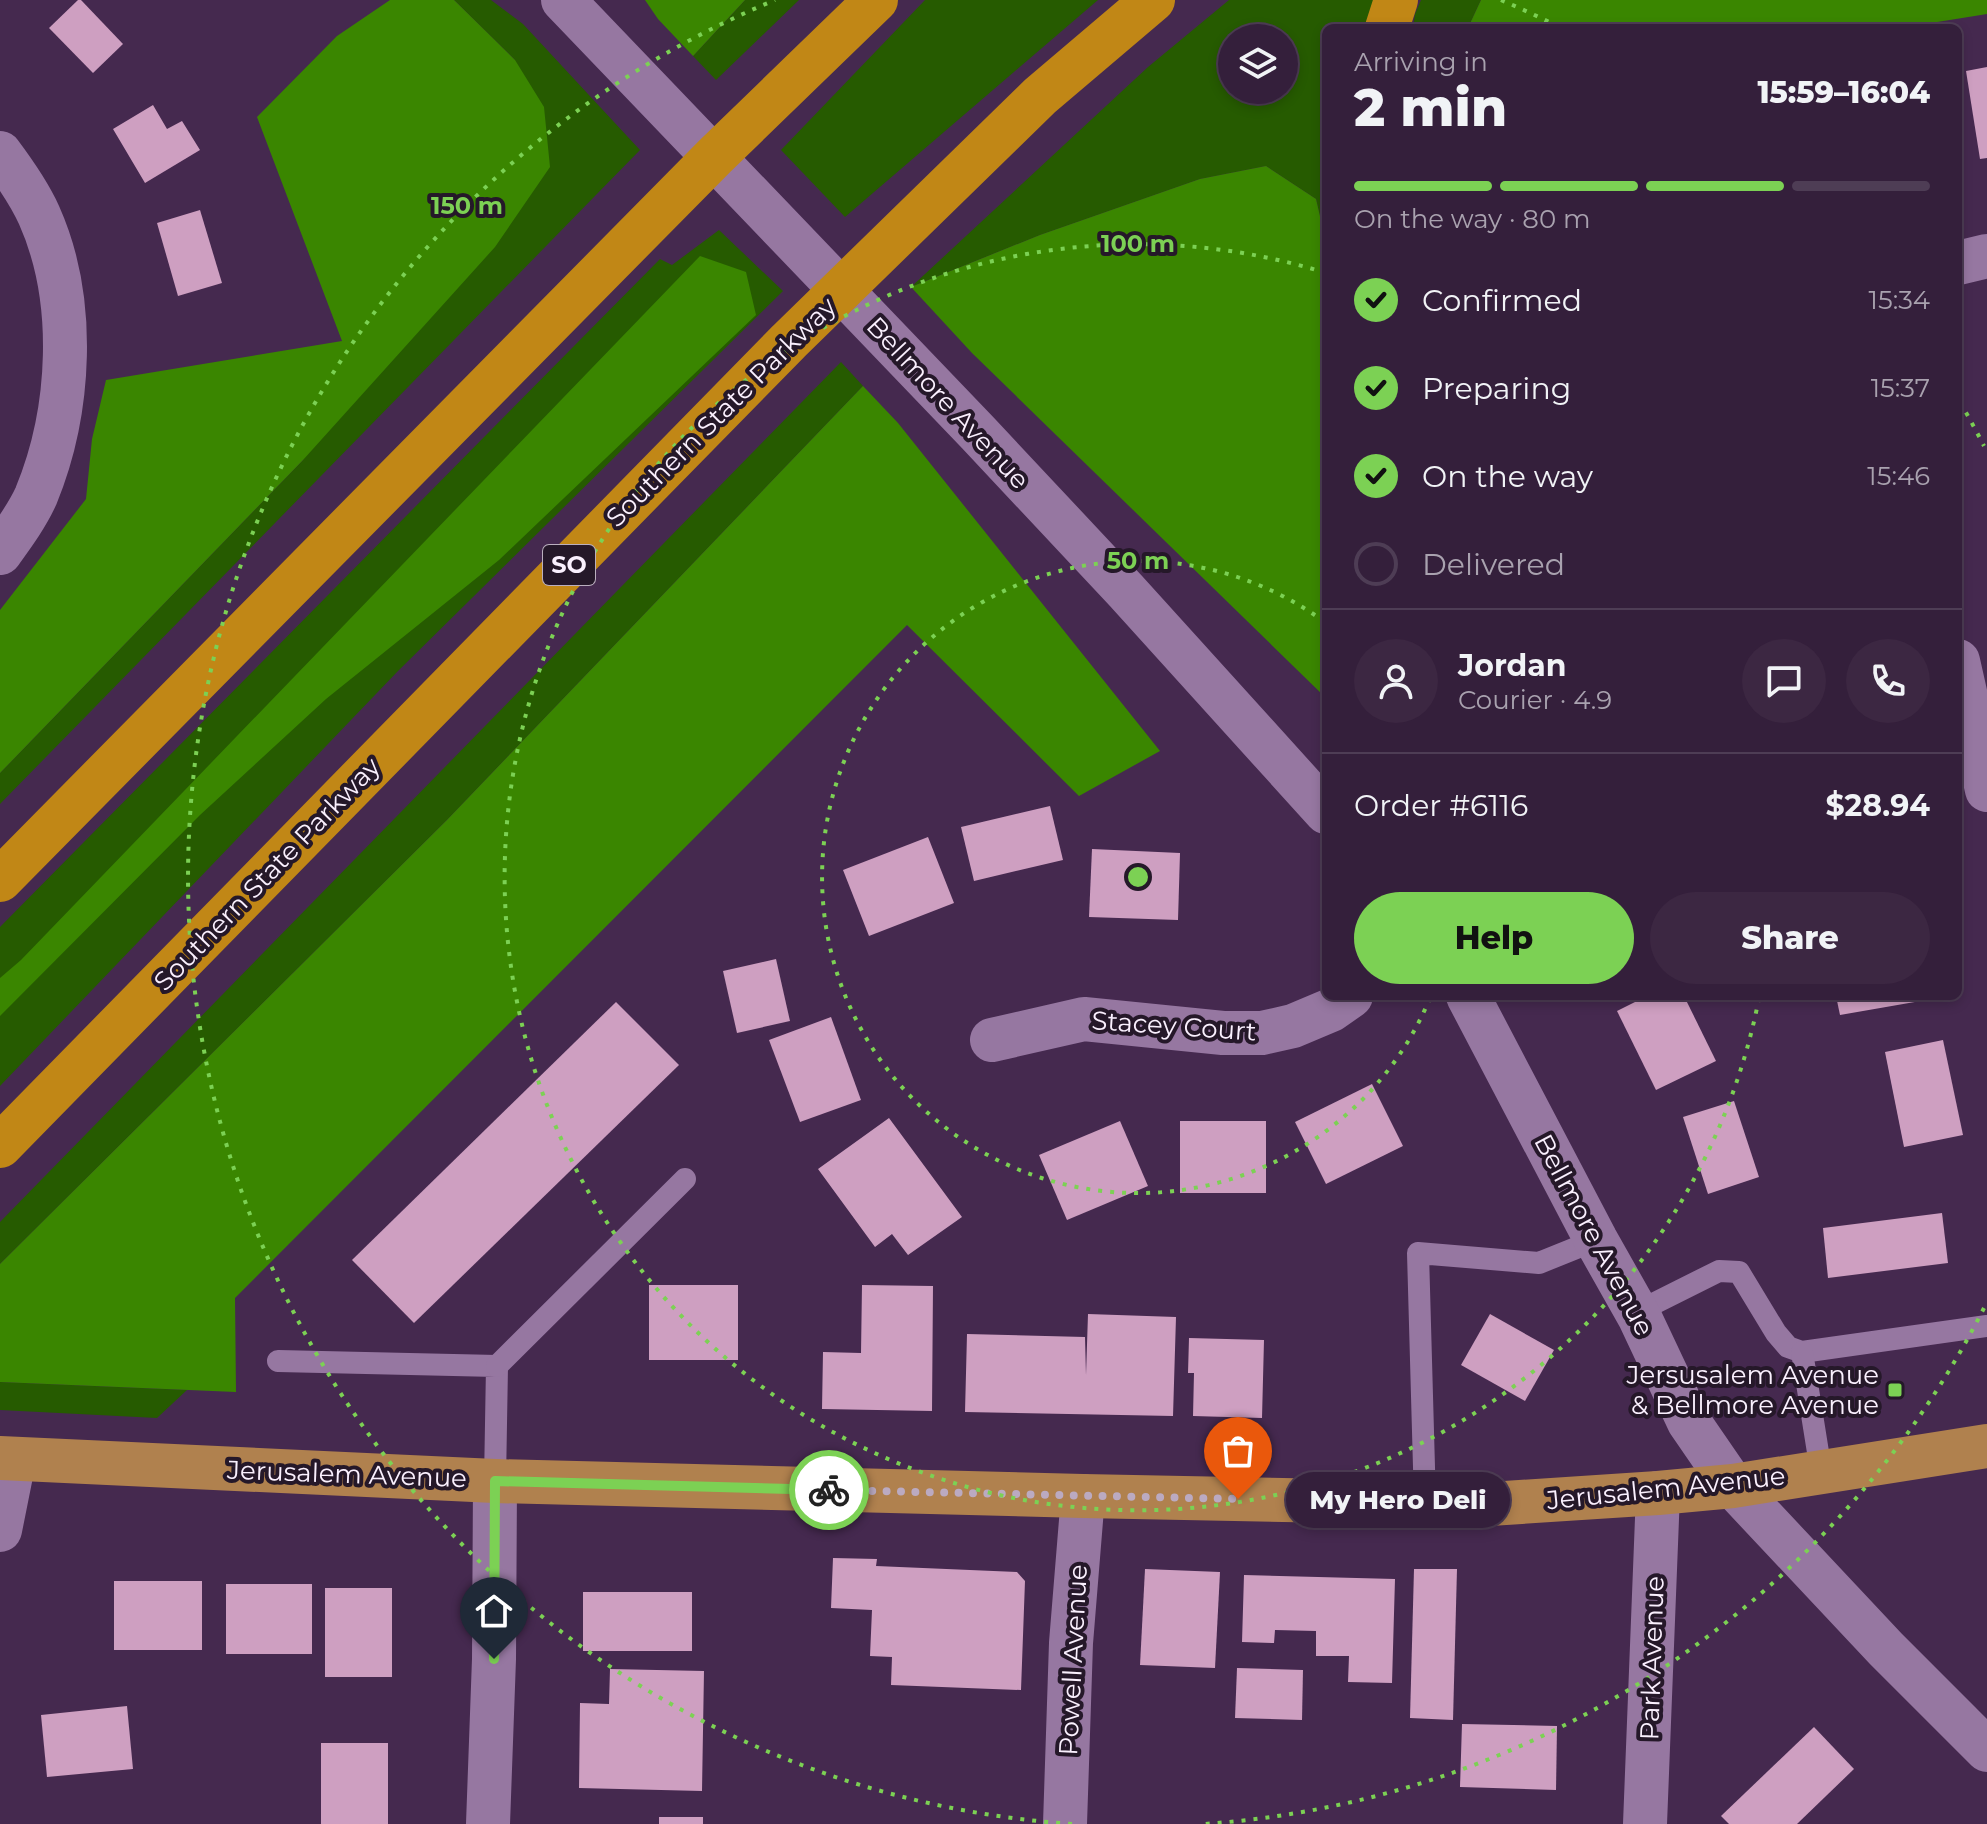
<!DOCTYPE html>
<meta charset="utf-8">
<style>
body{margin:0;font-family:Montserrat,sans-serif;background:#3c2742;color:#f1f3f6;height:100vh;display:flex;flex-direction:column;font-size:30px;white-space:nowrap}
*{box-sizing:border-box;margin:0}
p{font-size:26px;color:#a9a2af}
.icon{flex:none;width:44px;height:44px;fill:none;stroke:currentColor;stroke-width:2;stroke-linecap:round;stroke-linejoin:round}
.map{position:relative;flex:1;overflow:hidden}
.panel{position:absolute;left:1322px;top:24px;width:640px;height:976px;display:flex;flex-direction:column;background:#341f3b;border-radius:12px;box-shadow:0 4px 12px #0003,0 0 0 2px #4e3d55}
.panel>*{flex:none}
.controls{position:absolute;left:1218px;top:24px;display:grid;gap:16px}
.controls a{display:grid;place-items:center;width:80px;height:80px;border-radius:50%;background:#341f3b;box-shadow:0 4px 12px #0003,0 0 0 2px #4e3d55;font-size:40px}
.pin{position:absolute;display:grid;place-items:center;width:68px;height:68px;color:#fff;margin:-82px -34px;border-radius:50% 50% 50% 0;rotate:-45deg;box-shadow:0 0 8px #0007}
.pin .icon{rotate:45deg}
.courier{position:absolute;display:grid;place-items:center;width:80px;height:80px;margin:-40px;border:6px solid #7cd154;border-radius:50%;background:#fff;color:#222;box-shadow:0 2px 10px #0007}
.bubble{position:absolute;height:56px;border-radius:28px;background:#341f3b;box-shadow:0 4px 12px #0003,0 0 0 2px #4e3d55;font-size:26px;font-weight:800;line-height:56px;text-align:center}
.head em{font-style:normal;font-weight:800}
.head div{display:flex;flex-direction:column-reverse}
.head{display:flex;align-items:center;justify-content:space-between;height:136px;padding:0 32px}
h1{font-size:52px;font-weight:800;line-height:60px}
.bar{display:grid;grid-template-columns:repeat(4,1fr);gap:12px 8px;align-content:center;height:96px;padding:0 32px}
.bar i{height:10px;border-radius:6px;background:#4e3d55}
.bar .active{background:#7cd154}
.bar p{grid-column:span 4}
.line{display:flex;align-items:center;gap:20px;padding:0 32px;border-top:2px solid #4e3d55}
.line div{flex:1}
.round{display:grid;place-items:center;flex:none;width:84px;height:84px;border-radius:42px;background:#3c2742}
ol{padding:0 32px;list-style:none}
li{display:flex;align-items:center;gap:24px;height:88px}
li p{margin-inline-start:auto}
li .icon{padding:8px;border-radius:50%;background:#7cd154;color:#111;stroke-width:4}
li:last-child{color:#a9a2af}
li i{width:44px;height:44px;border:4px solid #4e3d55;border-radius:50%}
.primary-button{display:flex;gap:16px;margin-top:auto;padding:16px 32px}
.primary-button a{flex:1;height:92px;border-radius:48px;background:#7cd154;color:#111;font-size:32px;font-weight:800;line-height:92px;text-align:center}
.primary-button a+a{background:#3c2742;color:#f1f3f6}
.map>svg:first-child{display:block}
.green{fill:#265b00;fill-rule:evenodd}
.forest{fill:#3a8600}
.building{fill:#ce9fc1}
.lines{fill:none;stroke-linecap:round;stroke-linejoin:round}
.lane{stroke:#9677a1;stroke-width:22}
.street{stroke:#9677a1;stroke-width:44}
.secondary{stroke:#9677a1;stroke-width:44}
.primary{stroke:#b0814e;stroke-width:44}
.highway{stroke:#c18716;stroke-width:44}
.done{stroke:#bbaac1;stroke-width:8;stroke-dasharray:0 14.4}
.route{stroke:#7cd154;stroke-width:10}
.ring{fill:none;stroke:#7cd154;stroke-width:4;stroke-dasharray:4 8}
.poi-dot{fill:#7cd154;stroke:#251829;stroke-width:3}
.labels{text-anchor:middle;stroke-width:8;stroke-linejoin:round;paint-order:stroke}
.shield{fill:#251829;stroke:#baafbe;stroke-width:2}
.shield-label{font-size:24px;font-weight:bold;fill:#faf0fe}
.street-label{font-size:26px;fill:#faf0fe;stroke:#251829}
.poi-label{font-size:26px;fill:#faf0fe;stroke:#251829;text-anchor:end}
.centre{fill:#7cd154;stroke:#251829;stroke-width:4}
.ring-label{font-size:24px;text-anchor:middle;font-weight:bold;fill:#7cd154;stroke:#251829;stroke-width:8;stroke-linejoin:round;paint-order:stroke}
</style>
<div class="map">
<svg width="1987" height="1824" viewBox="0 0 1987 1824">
<rect width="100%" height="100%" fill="#45294f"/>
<g class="green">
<polygon points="454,0 491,0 523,24 640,150 0,804 0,773 303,460 515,60"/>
<polygon points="745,0 799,0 716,80 693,56"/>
<polygon points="925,0 1098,0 845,217 781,150"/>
<path d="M1229 0H1379L1370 28H1326V242L1316 199 1266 166 1200 179 1040 235 911 287 1148 67ZM1232 38H1284V90H1232Z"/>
<polygon points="1421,0 1481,0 1468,28 1413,28 1415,14"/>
<polygon points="719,230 783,291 398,671 0,1086 0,927 660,259 672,265"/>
<polygon points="841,362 863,386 447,820 0,1264 0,1222"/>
<polygon points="0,1382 187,1390 157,1418 0,1410"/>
</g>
<g class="forest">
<polygon points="390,0 454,0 515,60 544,107 550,167 495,247 303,460 0,773 0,610 86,499 92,439 106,380 342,341 257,117 337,36"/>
<polygon points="645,0 745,0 693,56 658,19"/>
<polygon points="1481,0 1987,0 1987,14 1900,28 1468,28"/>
<polygon points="1266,166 1316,199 1326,242 1326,698 972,353 911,287 1040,235 1200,179"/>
<polygon points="700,256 746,272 756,315 499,560 326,699 200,815 0,1016 0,978 21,960"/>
<polygon points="863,386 898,423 1160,751 1079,796 907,625 235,1298 236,1392 0,1382 0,1264 447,820"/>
</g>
<g class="building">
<polygon points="78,0 81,0 123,44 93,73 49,28"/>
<polygon points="1987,67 1987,158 1980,159 1966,71"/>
<polygon points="153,105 167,129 182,121 200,150 145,183 113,129"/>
<polygon points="200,210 222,283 178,296 157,223"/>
<polygon points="1050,806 1063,860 974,881 961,827"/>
<polygon points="928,837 954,903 869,936 843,870"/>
<polygon points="1092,849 1180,853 1178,920 1089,917"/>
<polygon points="776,959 790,1021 737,1033 723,971"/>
<polygon points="1647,996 1684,996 1716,1061 1656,1090 1617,1011"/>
<polygon points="1836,996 1931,996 1932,999 1840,1015"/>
<polygon points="616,1002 679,1065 414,1323 352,1260"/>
<polygon points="831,1017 861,1100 800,1122 769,1040"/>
<polygon points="1943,1040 1963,1135 1904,1147 1885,1052"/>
<polygon points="1372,1084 1403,1146 1326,1184 1295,1122"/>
<polygon points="1734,1101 1759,1177 1708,1194 1683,1117"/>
<polygon points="889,1118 962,1217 908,1255 892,1234 875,1247 818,1169"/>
<polygon points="1120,1121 1148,1186 1067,1220 1039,1155"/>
<rect x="1180" y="1121" width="86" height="72"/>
<polygon points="1942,1213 1948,1263 1828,1278 1823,1228"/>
<rect x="649" y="1285" width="89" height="75"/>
<polygon points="862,1285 933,1286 932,1411 822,1409 823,1352 861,1353"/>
<polygon points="1088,1314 1176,1317 1173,1416 965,1412 967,1334 1085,1337 1086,1375"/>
<polygon points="1490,1314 1554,1350 1525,1401 1461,1365"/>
<polygon points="1189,1338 1264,1340 1262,1418 1193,1416 1194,1373 1188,1373"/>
<polygon points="833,1558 877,1559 876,1566 1017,1572 1025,1581 1021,1690 891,1685 892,1657 870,1656 872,1610 831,1608"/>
<polygon points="1145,1569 1220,1572 1215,1668 1140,1665"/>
<polygon points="1414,1569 1457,1569 1453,1720 1410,1718"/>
<polygon points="1244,1575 1395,1579 1392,1683 1348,1682 1349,1656 1316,1656 1316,1631 1275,1630 1274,1643 1242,1642"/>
<rect x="114" y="1581" width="88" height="69"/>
<rect x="226" y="1584" width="86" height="70"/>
<rect x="325" y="1588" width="67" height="89"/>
<rect x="583" y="1592" width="109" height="59"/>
<polygon points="1237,1668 1303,1670 1302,1720 1235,1718"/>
<polygon points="610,1669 704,1671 702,1791 579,1788 580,1703 609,1704"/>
<polygon points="127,1706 133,1769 47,1777 41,1715"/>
<polygon points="1462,1724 1557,1726 1556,1790 1460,1787"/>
<polygon points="1814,1727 1854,1769 1797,1824 1729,1824 1721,1816"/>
<rect x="321" y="1743" width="67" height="81"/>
<rect x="659" y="1817" width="44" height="7"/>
</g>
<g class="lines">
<g class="lane">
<polyline points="1637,1312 1719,1271 1739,1272 1776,1333 1788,1347 1802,1352 1987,1326"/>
<polyline points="1802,1352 1821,1471"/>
<polyline points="278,1361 497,1366 495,1481"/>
<polyline points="497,1366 685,1179"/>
<polyline points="1425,1503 1418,1253 1539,1263 1596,1240"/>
</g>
<g class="street">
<path d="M0 153C15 173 29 193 39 215 77 300 71 411 36 496 27 516 13 535 0 553"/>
<polyline points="1958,263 1987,256"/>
<polyline points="1958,661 1987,790"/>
<polyline points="992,1040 1084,1019 1223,1033 1262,1033 1293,1026 1331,1010 1351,996"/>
<polyline points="0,1530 14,1460"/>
<polyline points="488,1824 494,1659 495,1481"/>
<polyline points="1065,1824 1071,1643 1083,1496"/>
<polyline points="1645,1824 1658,1493"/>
</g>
<g class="secondary">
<polyline points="563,0 978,433 1126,591 1326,812"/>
<polyline points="1468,996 1596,1240 1640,1318 1689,1422 1733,1486 1886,1649 1987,1750"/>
</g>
<polyline class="primary" points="0,1458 495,1481 1083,1496 1490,1504 1658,1493 1733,1486 1987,1446"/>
<g class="highway">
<polyline points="1387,28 1396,0"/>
<polyline points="0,880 715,156 876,0"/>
<polyline points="0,1146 789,341 1040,96 1153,0"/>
</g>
</g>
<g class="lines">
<polyline class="done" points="829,1490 1238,1499"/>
<polyline class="route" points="494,1659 495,1481 829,1490"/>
</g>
<g class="ring">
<path d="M1430 998A316 316 0 1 1 1326 623"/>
<path d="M1759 998A633 633 0 1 1 1323 272"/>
<path d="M1984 1308A949 949 0 0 1 1204 1824M1072 1824A949 949 0 0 1 775 0M1501 0A949 949 0 0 1 1561 28M1960 402A949 949 0 0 1 1984 446"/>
</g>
<rect class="poi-dot" x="1887" y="1382" width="16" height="16" rx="4"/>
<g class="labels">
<rect class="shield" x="543" y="545" width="52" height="40" rx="6"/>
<g class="shield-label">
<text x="569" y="573">SO</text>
</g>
<g class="street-label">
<text transform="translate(948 403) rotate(47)" y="9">Bellmore Avenue</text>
<text transform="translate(721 412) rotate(-45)" y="9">Southern State Parkway</text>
<text transform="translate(267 874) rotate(-46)" y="9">Southern State Parkway</text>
<text transform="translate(1174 1026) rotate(4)" y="9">Stacey Court</text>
<text transform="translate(1594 1235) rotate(62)" y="9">Bellmore Avenue</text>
<text transform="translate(347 1474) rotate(2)" y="9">Jerusalem Avenue</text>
<text transform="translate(1666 1488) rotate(-6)" y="9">Jerusalem Avenue</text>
<text transform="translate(1652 1658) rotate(-88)" y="9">Park Avenue</text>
<text transform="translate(1073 1660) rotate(-87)" y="9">Powell Avenue</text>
</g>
<g class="poi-label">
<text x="1879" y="1384">Jersusalem Avenue<tspan x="1879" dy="30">&amp; Bellmore Avenue</tspan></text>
</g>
</g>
<circle cx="1138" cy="877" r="12" class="centre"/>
<g class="ring-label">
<text x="467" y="214">150 m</text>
<text x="1138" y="252">100 m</text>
<text x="1138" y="569">50 m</text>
</g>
</svg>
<div class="controls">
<a><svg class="icon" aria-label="layers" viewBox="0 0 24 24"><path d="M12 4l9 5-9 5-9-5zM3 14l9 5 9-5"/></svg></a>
</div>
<div class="pin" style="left:1238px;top:1499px;background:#ea580c"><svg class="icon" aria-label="bag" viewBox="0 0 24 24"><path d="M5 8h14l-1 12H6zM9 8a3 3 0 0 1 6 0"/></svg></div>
<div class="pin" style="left:494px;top:1659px;background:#1f2937"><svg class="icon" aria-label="home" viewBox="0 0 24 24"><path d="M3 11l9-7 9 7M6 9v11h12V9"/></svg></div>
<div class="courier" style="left:829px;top:1490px"><svg class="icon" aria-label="bike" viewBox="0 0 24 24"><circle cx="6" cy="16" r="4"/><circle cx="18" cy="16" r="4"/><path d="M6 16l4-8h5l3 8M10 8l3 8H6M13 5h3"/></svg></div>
<div class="bubble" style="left:1286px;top:1472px;width:224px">My Hero Deli</div>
<section class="panel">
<div class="head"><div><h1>2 min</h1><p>Arriving in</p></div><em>15:59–16:04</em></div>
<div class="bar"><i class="active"></i><i class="active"></i><i class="active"></i><i></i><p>On the way · 80 m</p></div>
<ol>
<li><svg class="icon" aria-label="check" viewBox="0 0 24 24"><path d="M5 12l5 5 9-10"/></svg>Confirmed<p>15:34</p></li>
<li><svg class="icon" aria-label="check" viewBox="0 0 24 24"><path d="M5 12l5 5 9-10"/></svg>Preparing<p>15:37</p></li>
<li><svg class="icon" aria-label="check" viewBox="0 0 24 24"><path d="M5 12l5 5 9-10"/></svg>On the way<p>15:46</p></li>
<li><i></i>Delivered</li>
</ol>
<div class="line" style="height:144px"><a class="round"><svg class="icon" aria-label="person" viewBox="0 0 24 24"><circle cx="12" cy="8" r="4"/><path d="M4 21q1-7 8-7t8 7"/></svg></a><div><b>Jordan</b><p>Courier · 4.9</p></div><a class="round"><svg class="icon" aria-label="chat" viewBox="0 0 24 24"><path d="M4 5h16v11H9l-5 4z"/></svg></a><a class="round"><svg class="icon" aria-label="phone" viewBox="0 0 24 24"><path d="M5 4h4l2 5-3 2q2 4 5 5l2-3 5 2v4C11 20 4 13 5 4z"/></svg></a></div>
<div class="line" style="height:104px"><div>Order #6116</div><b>$28.94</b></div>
<div class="primary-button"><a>Help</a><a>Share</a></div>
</section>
</div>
